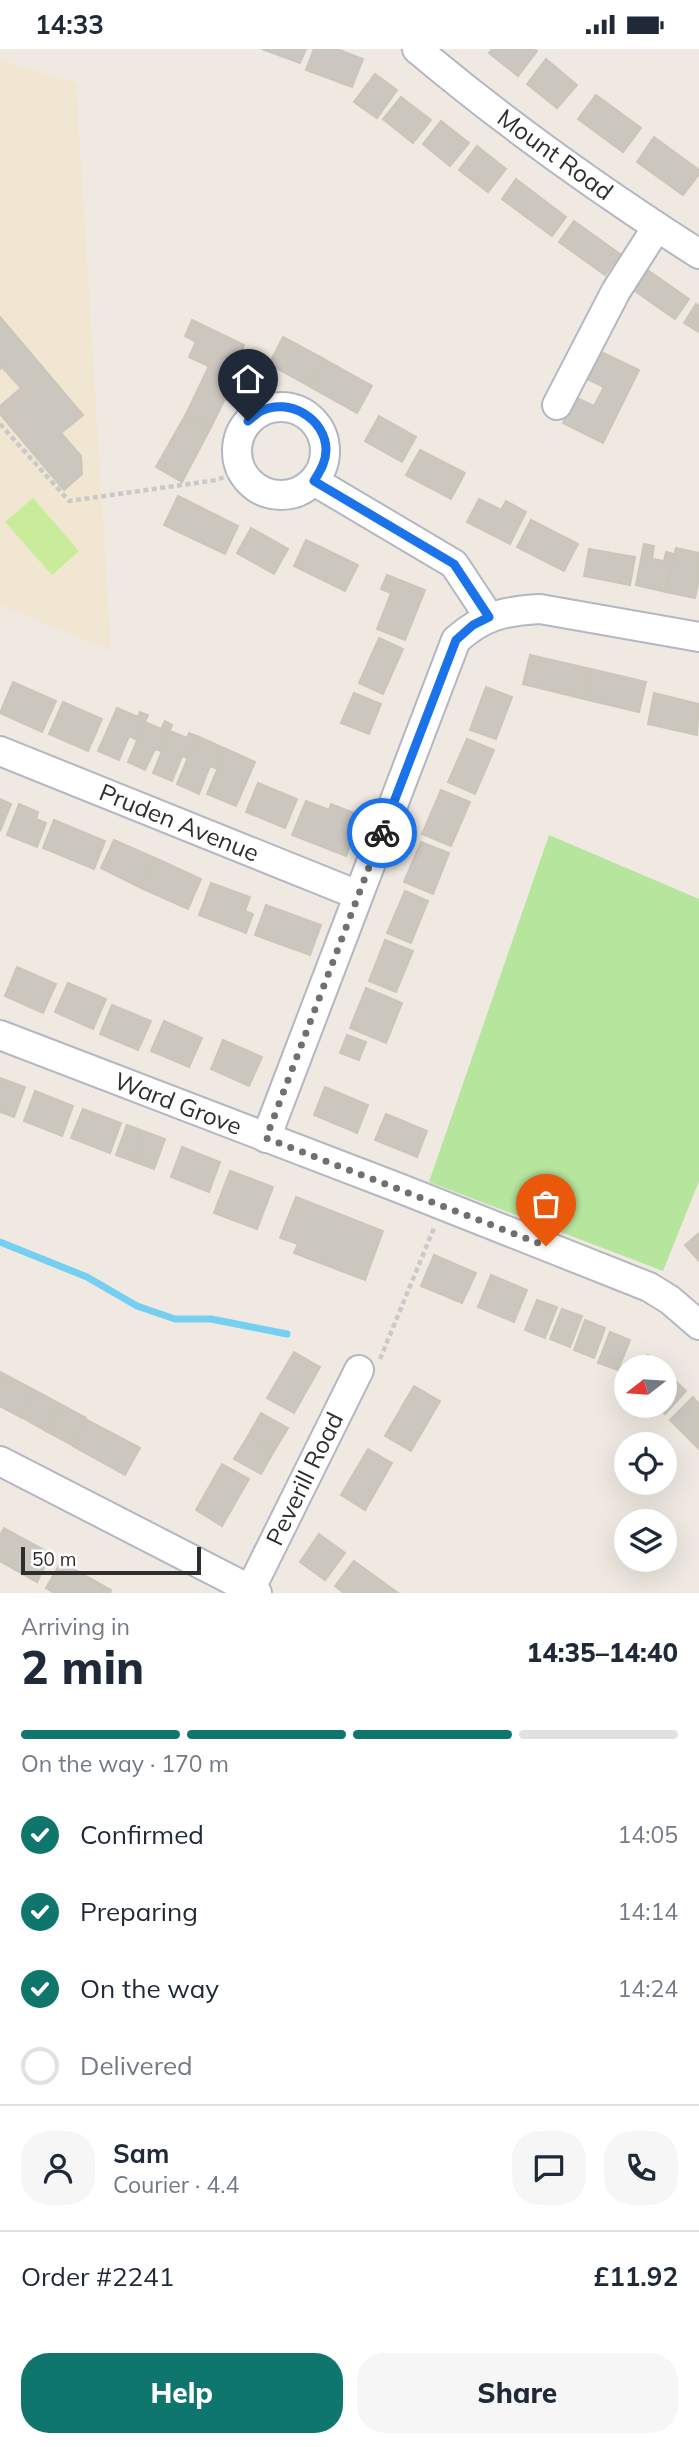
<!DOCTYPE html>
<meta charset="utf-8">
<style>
body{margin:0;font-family:Mulish,sans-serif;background:#f6f6f7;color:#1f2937;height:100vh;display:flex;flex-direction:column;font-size:26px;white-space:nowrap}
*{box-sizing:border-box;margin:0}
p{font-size:23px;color:#747a83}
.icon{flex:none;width:38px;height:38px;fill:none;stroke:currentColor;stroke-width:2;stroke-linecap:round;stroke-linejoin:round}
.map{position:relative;height:1544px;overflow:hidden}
.details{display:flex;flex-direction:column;background:#fff;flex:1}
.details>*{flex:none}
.needle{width:46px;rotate:253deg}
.tools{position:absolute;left:614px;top:1306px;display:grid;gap:14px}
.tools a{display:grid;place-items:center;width:63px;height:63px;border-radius:50%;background:#fff;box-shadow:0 7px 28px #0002;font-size:35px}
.scale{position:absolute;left:21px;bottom:18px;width:180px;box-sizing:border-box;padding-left:7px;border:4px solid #2e2e2e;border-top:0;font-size:19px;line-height:24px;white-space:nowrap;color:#2e2e2e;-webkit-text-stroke:5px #fff;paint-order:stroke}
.pin{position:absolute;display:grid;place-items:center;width:60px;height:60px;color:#fff;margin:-72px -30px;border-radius:50% 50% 50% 0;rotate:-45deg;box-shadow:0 0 7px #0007}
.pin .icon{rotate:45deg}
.courier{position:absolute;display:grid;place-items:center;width:70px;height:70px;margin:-35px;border:5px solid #1a73e8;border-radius:50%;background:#fff;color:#222;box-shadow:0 2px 9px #0007}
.headline em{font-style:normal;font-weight:800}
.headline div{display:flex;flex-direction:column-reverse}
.headline{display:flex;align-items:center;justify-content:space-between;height:119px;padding:0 21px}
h1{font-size:46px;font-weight:800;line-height:52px}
.bar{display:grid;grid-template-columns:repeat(4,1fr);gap:10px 7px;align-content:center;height:84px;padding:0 21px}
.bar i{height:9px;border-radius:5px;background:#e0e1e3}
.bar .active{background:#0f766e}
.bar p{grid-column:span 4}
.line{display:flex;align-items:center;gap:18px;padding:0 21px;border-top:2px solid #e0e1e3}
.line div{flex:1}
.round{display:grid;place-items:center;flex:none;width:74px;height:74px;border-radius:28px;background:#f6f6f7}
ol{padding:0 21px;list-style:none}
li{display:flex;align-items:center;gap:21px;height:77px}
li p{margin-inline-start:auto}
li .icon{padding:7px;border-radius:50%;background:#0f766e;color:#fff;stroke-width:4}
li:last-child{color:#747a83}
li i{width:38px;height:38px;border:4px solid #e0e1e3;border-radius:50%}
.cta{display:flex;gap:14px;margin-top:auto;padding:14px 21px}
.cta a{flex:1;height:80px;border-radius:28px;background:#0f766e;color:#fff;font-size:28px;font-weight:800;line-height:80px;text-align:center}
.cta a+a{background:#f6f6f7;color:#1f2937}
.status{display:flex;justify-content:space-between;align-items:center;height:49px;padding:0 35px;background:#fff;direction:ltr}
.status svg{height:19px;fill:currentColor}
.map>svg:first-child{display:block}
.education{fill:#f0e6d1}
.green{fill:#b6e59e}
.pitch{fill:#c9ec9a}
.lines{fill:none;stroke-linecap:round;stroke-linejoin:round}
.stream{stroke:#75cff0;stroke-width:7}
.building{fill:#cbc7bf;stroke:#cbc5ba;stroke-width:2}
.minor-casing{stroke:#b4b7c1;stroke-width:32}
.path{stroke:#c9c9c9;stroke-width:4.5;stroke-dasharray:5 3.5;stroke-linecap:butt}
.minor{stroke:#fff;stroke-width:28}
.done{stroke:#726f6d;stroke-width:7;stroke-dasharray:0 12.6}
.route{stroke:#1a73e8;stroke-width:9}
.labels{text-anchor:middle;stroke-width:7;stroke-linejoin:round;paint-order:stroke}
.street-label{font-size:24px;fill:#2e2e2e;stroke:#fff}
</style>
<div class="status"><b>14:33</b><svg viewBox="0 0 49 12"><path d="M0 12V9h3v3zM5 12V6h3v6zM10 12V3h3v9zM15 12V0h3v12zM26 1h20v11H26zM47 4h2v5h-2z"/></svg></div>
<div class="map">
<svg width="699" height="1544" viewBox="0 0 699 1544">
<rect width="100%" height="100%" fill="#efe9e1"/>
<polygon class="education" points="0,11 76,34 111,602 0,556"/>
<polygon class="green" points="549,786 699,850 699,1132 663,1222 429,1133"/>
<polygon class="pitch" points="33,449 79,502 52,526 5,473"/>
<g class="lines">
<polyline class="stream" points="0,1193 87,1228 137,1257 175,1270 211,1270 287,1285"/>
</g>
<g class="building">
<polygon points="262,0 306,0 300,14"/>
<polygon points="314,0 337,0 363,10 352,38 306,21"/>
<polygon points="492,0 534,0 537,2 518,27 489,4"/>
<polygon points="546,10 577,36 557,59 527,35"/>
<polygon points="375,25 397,41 377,69 354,53"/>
<polygon points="596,46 641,79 623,103 578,70"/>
<polygon points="401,48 431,71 413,94 383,70"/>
<polygon points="441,72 469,94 450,117 423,95"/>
<polygon points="654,88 699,121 699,125 683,146 637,113"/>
<polygon points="477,97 506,120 488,143 459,121"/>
<polygon points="516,130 566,168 552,187 502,150"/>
<polygon points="574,172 620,205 605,226 559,193"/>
<polygon points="639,215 689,250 675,270 625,235"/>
<polygon points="696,255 699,257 699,283 684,274"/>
<polygon points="0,268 83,366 61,384 81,407 82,425 64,441 0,365 0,357 21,339 2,318 0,320"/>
<polygon points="192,271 244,296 229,327 189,308 196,293 185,287"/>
<polygon points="283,288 324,310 309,337 269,315"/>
<polygon points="597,301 639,321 603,394 563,374 575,348 594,357 604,338 583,328"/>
<polygon points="324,310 372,337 357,364 309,337"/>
<polygon points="209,317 235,330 211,378 186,365"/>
<polygon points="186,365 211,378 182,433 156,418"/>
<polygon points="379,367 416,388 402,413 365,392"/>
<polygon points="420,401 465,424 451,450 406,426"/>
<polygon points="178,447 238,477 225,505 164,476"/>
<polygon points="479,450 501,461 506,452 526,463 510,495 467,473"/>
<polygon points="531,471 578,495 564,522 517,498"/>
<polygon points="251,479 288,500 274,525 237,504"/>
<polygon points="306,491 358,516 345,542 294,517"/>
<polygon points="644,495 654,497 652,510 664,512 666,503 674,505 666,543 636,536"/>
<polygon points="676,499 699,504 699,530 695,549 666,543"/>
<polygon points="589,500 635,508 630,536 584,527"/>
<polygon points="387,526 425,541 405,591 377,580 391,544 381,540"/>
<polygon points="379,589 403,600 383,645 359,634"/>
<polygon points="530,606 591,620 584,650 523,635"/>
<polygon points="591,620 646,633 639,663 584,650"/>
<polygon points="13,633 56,652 42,683 0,664"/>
<polygon points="486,638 512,648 496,690 470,681"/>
<polygon points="354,644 381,655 369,685 341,674"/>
<polygon points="654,644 699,655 697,686 648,675"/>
<polygon points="63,653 102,670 88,702 49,685"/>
<polygon points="117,659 138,668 140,663 148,666 137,691 129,687 119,711 98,702"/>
<polygon points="165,672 172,676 161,702 155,700 145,721 128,713 145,673 161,680"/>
<polygon points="170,682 187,689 189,684 197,687 188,709 182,707 172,732 153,724"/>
<polygon points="197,687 226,700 218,720 210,717 199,745 177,735"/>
<polygon points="467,690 494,701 475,745 448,733"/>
<polygon points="226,700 255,713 236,757 207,745"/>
<polygon points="258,734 297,750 285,779 246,763"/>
<polygon points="441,741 470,753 451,797 422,785"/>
<polygon points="0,750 11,755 0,782"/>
<polygon points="306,752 329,761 331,755 362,767 346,807 292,786"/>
<polygon points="19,755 38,763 36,770 46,774 37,798 7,786"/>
<polygon points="54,771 105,792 94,820 43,799"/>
<polygon points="114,791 155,809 141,839 101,819"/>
<polygon points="421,793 449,804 433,845 404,833"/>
<polygon points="155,809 201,830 188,860 141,839"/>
<polygon points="211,834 250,848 245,862 253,865 246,884 199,866"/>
<polygon points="405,842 428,852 411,894 387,884"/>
<polygon points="266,856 321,876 310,906 255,886"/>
<polygon points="385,891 413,902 396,943 369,932"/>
<polygon points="17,918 56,935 43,964 5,947"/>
<polygon points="68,934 106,950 93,980 55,963"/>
<polygon points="366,939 402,954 386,994 350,979"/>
<polygon points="112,956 151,972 138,1001 100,985"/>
<polygon points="164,972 202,989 189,1018 151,1002"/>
<polygon points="347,986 366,993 359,1011 340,1004"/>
<polygon points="223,991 262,1008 249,1037 211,1020"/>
<polygon points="0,1029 25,1038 14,1068 0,1063"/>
<polygon points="325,1038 368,1056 357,1084 314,1066"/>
<polygon points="35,1042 73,1057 62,1087 24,1072"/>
<polygon points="83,1060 121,1074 110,1104 71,1089"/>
<polygon points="386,1065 427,1082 417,1108 375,1091"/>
<polygon points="127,1076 146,1083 135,1113 116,1106"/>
<polygon points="146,1083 165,1090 154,1120 135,1113"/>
<polygon points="182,1098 220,1113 209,1143 171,1128"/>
<polygon points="230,1122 273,1138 257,1180 214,1164"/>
<polygon points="296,1148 383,1182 365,1231 294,1204 298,1195 280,1189"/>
<polygon points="699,1184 699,1212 685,1196"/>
<polygon points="434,1206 476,1224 462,1254 421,1237"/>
<polygon points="491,1226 527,1241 514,1273 478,1258"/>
<polygon points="537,1251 557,1258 545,1289 525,1281"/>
<polygon points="562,1260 582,1267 570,1298 550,1290"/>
<polygon points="585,1271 605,1279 594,1309 574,1301"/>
<polygon points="610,1283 630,1291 618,1321 598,1314"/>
<polygon points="294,1303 320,1318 294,1364 267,1349"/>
<polygon points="648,1306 661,1318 636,1318"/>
<polygon points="665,1322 686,1342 665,1365 656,1356 665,1356"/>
<polygon points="0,1323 36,1342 22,1369 0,1357"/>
<polygon points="414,1337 440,1352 411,1402 385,1387"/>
<polygon points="34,1341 60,1355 46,1382 20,1367"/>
<polygon points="693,1348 699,1355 699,1400 670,1371"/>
<polygon points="60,1355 86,1369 72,1396 46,1382"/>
<polygon points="261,1364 288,1379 274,1402 248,1387"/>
<polygon points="87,1371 140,1399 125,1426 73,1397"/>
<polygon points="248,1387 274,1402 261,1425 234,1410"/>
<polygon points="368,1400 392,1414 365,1461 341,1446"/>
<polygon points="222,1415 249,1430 222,1477 196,1461"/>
<polygon points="4,1479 51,1505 37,1533 0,1512 0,1486"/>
<polygon points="319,1485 345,1504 325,1531 300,1513"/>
<polygon points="354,1512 398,1544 344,1544 335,1537"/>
<polygon points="61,1513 111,1541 110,1544 54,1544 46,1539"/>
</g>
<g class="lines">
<defs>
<g id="minor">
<path d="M417 0C506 75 602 143 699 205"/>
<polyline points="557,356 616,242 657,178"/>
<circle cx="281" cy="402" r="44"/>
<polyline points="314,432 454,515 489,568"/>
<polyline points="0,702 358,846"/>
<polyline points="0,986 399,1139 649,1238 670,1251 699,1276"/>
<path d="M266 1089 456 591C483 567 503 562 540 560L699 588"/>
<polyline points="0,1412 257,1544"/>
<polyline points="251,1539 359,1321"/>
</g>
</defs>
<use href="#minor" class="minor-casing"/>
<g class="path">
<polyline points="0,375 69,452 217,431 241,421"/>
<polyline points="380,1310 434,1179"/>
</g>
<use href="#minor" class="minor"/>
</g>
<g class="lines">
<polyline class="done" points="382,784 266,1089 546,1197"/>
<path class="route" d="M248 372C252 369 257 364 261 362 289 348 326 370 326 401 326 413 320 422 314 432L454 515 489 568 473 576 456 591 382 784"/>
</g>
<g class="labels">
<g class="street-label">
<text transform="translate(555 106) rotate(36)" y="8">Mount Road</text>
<text transform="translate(179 774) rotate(22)" y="8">Pruden Avenue</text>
<text transform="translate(178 1055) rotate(21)" y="8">Ward Grove</text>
<text transform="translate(305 1430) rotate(-64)" y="8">Peverill Road</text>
</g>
</g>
</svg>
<div class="tools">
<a><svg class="needle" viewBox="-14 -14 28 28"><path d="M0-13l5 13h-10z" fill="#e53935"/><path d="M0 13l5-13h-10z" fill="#747a83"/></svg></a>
<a><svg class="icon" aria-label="locate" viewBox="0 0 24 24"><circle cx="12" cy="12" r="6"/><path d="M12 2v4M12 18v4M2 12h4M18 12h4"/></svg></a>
<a><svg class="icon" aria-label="layers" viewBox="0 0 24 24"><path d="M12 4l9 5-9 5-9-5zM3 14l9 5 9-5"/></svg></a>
</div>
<div class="scale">50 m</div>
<div class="pin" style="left:546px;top:1197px;background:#ea580c"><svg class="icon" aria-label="bag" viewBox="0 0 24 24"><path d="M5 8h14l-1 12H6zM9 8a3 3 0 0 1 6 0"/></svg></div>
<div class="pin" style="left:248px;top:372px;background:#1f2937"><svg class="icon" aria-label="home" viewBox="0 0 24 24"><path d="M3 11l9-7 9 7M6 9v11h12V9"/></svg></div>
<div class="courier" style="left:382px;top:784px"><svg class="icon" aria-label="bike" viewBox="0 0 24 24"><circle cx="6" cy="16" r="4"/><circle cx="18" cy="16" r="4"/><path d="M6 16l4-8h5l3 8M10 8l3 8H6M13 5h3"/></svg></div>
</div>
<section class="details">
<div class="headline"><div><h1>2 min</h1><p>Arriving in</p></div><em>14:35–14:40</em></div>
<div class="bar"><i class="active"></i><i class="active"></i><i class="active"></i><i></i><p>On the way · 170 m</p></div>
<ol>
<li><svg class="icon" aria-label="check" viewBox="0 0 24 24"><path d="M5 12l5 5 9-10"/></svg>Confirmed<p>14:05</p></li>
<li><svg class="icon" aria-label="check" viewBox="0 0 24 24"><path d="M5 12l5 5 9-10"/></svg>Preparing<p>14:14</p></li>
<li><svg class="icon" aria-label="check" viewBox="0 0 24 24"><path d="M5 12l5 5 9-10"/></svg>On the way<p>14:24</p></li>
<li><i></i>Delivered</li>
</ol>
<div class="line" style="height:126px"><a class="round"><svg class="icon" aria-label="person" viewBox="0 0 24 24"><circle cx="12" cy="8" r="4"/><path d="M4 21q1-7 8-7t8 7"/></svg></a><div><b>Sam</b><p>Courier · 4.4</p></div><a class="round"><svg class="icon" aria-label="chat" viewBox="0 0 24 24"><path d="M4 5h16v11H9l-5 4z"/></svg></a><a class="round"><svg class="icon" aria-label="phone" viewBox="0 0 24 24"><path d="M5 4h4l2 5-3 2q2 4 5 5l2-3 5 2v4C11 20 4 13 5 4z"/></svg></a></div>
<div class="line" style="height:91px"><div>Order #2241</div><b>£11.92</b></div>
<div class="cta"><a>Help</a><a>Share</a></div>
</section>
